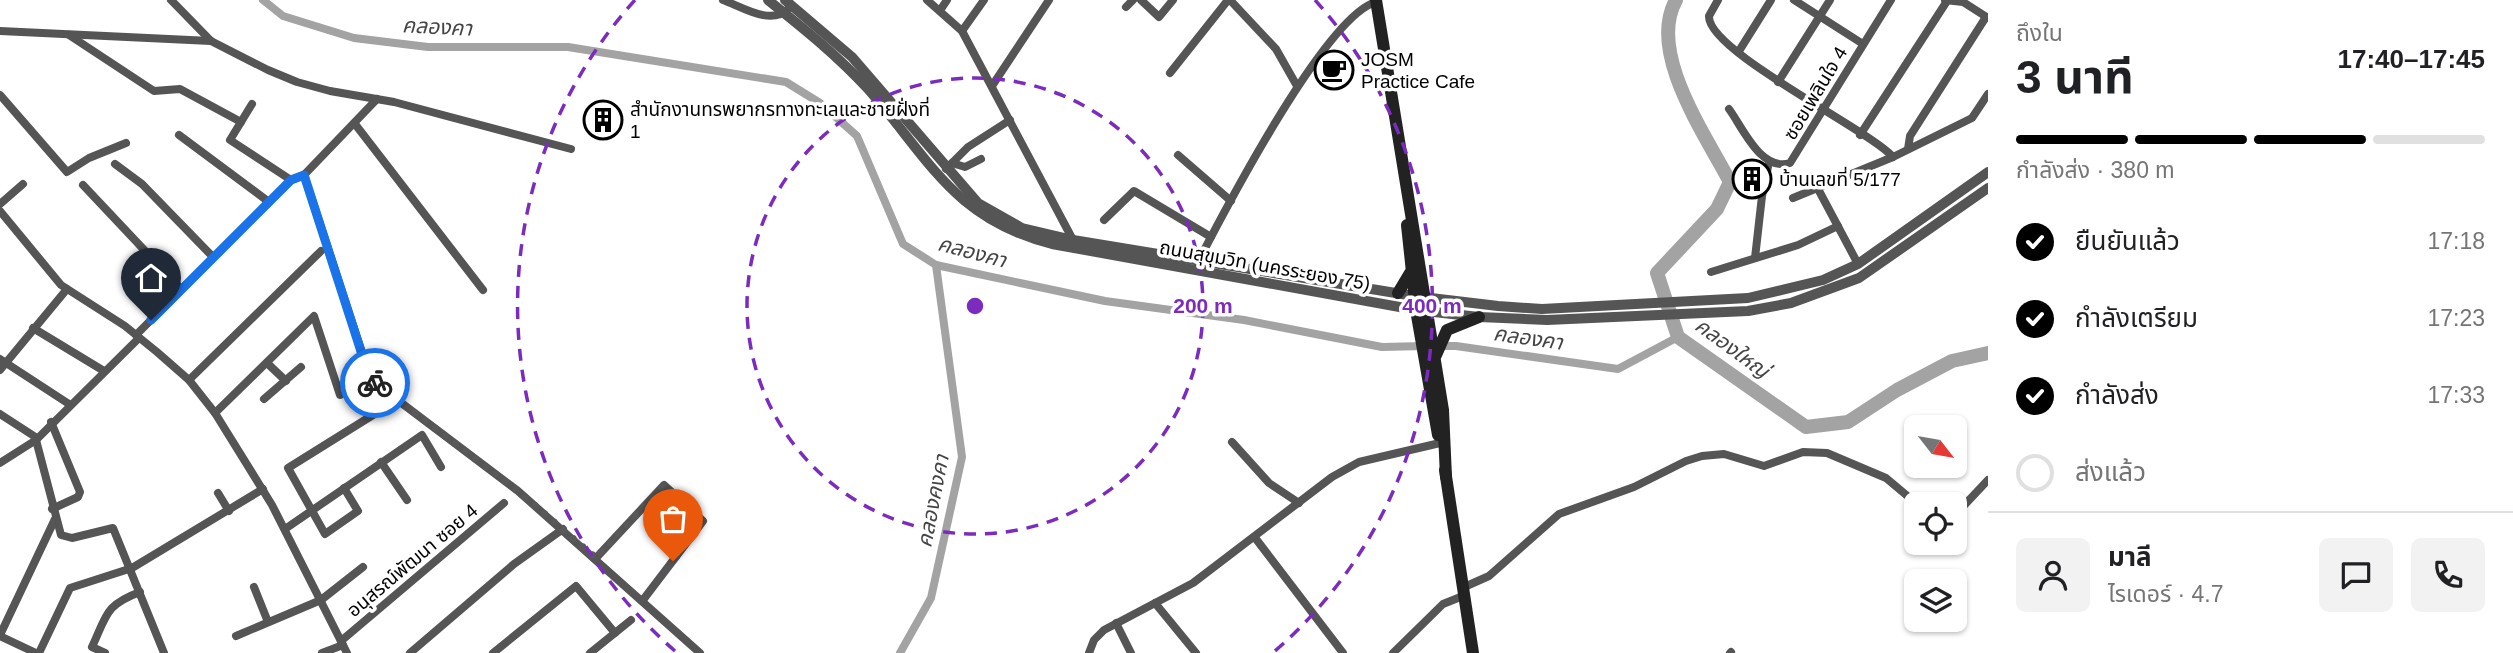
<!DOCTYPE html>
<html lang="th">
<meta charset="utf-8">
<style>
body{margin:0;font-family:Helvetica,"Noto Sans Thai",sans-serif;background:#f2f2f2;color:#202124;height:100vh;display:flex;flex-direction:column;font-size:26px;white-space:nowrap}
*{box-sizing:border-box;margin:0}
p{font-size:23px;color:#757577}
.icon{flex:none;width:38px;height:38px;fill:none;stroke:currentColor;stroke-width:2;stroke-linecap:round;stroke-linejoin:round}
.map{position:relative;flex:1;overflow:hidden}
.panel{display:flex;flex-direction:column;background:#fff;width:525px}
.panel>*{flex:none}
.needle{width:46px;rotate:121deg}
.buttons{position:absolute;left:1904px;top:415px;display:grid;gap:14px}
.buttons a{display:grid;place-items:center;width:63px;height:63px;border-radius:10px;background:#fff;box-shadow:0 2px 5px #0004;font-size:35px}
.pin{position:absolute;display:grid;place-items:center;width:60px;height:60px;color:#fff;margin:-72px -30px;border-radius:50% 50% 50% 0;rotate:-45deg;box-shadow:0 0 7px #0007}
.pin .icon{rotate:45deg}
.courier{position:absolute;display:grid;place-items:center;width:70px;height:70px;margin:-35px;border:5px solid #1a73e8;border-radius:50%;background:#fff;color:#222;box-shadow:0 2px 9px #0007}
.headline em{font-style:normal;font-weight:700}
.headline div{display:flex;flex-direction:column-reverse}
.headline{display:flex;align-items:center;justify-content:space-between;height:119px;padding:0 28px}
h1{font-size:46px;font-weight:700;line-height:52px}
.bar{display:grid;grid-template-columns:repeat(4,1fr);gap:10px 7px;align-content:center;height:84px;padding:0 28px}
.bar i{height:9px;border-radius:5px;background:#e0e0e0}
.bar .current{background:#000}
.bar p{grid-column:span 4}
.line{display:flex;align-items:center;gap:18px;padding:0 28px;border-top:2px solid #e0e0e0}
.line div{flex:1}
.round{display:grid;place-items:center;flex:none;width:74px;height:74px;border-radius:10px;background:#f2f2f2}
ol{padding:0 28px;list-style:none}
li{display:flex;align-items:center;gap:21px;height:77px}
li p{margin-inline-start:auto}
li .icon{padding:7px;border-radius:50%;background:#000;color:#fff;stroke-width:4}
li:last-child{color:#757577}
li i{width:38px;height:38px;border:4px solid #e0e0e0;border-radius:50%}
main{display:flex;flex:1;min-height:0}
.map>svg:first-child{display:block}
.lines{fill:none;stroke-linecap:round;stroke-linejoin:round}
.canal{stroke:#a3a3a3;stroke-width:8}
.river{stroke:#a3a3a3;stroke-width:14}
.minor{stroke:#555;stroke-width:8}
.tertiary{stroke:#555;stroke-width:10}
.secondary{stroke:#222;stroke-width:12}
.done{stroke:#595959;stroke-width:7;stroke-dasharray:0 12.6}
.route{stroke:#1a73e8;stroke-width:9}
.ring{fill:none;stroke:#7b2cbf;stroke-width:3.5;stroke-dasharray:12 9}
.labels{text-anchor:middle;stroke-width:7;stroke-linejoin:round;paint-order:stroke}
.poi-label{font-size:19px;fill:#000;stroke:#fff;text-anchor:start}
.street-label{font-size:19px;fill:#000;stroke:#fff}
.water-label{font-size:21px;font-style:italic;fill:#444;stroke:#fff}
.centre{fill:#7b2cbf;stroke:#fff;stroke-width:3.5}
.ring-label{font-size:21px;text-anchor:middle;font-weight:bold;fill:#7b2cbf;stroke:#fff;stroke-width:7;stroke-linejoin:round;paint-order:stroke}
</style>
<main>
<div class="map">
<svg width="1988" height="653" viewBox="0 0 1988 653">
<rect width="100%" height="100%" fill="#fff"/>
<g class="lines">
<g class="canal">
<polyline points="263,0 283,16 354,38 428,47 568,47 786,82 820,103 857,136 903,244 936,265 1105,301 1244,320 1382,347 1425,346"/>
<polyline points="1438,346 1456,346 1618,369 1678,337"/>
<polyline points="900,653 931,598 962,457 936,265"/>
</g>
<path class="river" d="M1676 0C1647 52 1705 134 1730 182L1717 209 1657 273 1678 337 1806 427 1848 422 1897 390 1952 361 1988 353"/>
<g class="minor">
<polyline points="171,0 211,41 268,70 297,82 330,91 394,102 571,149"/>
<path d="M723 0C742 7 771 26 788 9"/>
<polyline points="927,0 962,31 1073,240"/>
<polyline points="1141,0 1159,17 1173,0"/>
<polyline points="1230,0 1276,49 1297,86"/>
<path d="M1718 0 1709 16C1707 51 1868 129 1893 157"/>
<polyline points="1794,0 1863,44"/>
<polyline points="1945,0 1963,2 1988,18"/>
<polyline points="1126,7 1133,0"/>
<polyline points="941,9 947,0"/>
<polyline points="0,31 211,41"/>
<polyline points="962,31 984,0"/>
<polyline points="69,35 154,91 180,89 241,122"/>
<polyline points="1739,51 1771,0"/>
<polyline points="1170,73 1228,0"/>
<polyline points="1778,82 1830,0"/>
<polyline points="992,86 1049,0"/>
<polyline points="0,95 67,172 89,158 126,143"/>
<polyline points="252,104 230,140 291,180"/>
<path d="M1729 109C1743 128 1761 172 1790 163L1891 0"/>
<polyline points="355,124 483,290"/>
<polyline points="179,135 269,202"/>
<polyline points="1860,135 1947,1"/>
<polyline points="1908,149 1910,136 1986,17"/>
<polyline points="1178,155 1231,201"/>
<polyline points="952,163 965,167 981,159"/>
<polyline points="115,164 142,184 213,257"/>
<polyline points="946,169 968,147 1010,120"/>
<polyline points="304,175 371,380 518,491 700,653"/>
<polyline points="83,185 181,289"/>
<polyline points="1817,187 1858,264"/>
<polyline points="1793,198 1893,157 1964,122 1972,118 1988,94"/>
<polyline points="0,204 23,184"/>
<polyline points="0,211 61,285 125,326 157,352 189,380 215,413 272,505 347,653"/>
<polyline points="1104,220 1134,191 1211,237"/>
<polyline points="1755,258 1762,196 1769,162"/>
<path d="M1199 260C1226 208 1326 16 1376 2"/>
<polyline points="1711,272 1798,245 1838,226"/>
<polyline points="33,328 104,371"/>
<polyline points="136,335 291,180 304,175 377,99"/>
<polyline points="0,359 69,404"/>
<polyline points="267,363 286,381"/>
<polyline points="0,370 67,289"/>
<polyline points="189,380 321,251"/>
<polyline points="264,399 301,367"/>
<polyline points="215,413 314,316 340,395"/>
<polyline points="0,414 37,438"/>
<polyline points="51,422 80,492 78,497 52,509"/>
<polyline points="36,440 61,535 72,538 113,528 164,653"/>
<polyline points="1232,442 1269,483 1299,503"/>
<polyline points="381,462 407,500"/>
<polyline points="0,463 36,440 139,338"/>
<polyline points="344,488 358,511 325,534 288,468 397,400"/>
<polyline points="218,493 229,511"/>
<polyline points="1955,515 1988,480"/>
<polyline points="285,529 422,435 441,467"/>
<polyline points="1256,539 1343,653"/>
<polyline points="596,558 664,485 703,521 643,600"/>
<polyline points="254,587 268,622"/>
<polyline points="1462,588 1489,576 1559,514 1634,487 1686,461 1702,456 1724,454 1764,466 1803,452 1827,453 1886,478 1917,504"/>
<polyline points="1155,603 1196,653"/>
<polyline points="1116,623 1131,653"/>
<polyline points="0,635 55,519"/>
<polyline points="0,636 36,653"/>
<polyline points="236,636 321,600 363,567"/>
<polyline points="341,641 504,503"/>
<polyline points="39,653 70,588 132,568 263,489"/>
<path d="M105 653 92 647C107 615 105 605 140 592"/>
<polyline points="322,653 343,645"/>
<polyline points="410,653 514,564 563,529"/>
<polyline points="493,653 576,586 615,633"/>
<polyline points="590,653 631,620"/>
<polyline points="1089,653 1094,640 1104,630 1193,583 1332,477 1359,462 1440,443"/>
<polyline points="1393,653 1443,604 1463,596"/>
<polyline points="1730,653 1731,652"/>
</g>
<g class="tertiary">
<path d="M768 0C803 28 838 56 868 89 930 160 954 219 1052 244L1416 310 1479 317 1547 320 1748 311 1791 303 1859 278 1988 188"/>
<polyline points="785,0 852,57 978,203 1022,228 1073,240 1414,296 1498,306 1542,309 1748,298 1823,280 1858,264 1988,172"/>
</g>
<g class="secondary">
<polyline points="1376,0 1443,410 1446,477"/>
<polyline points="1407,225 1416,310 1438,435"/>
<polyline points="1398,293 1410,273"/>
<polyline points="1436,355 1447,330 1479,317"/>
<polyline points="1445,470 1473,653"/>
</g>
</g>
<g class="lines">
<polyline class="done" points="375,383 518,491 596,558 664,485 703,521 673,561"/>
<polyline class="route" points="151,320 291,180 304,175 368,373 375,383"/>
</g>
<g class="ring">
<circle cx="975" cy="306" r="228"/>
<path d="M675 651A457 457 0 0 1 635 0M1315 0A457 457 0 0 1 1275 651"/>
</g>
<defs>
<symbol id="cafe-ring" viewBox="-11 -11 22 22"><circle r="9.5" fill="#fff" stroke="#000" stroke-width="1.5"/><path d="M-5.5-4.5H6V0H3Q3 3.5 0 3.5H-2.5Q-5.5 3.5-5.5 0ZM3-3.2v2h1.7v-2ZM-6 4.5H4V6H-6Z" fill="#000"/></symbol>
<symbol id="building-ring" viewBox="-11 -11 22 22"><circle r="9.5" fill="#fff" stroke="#000" stroke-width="1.5"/><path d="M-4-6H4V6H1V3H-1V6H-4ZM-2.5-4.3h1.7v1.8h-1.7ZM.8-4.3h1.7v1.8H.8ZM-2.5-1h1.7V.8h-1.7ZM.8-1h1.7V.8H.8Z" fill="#000"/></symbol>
</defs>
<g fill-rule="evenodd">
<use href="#cafe-ring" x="1312" y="48" width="44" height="44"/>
<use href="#building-ring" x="581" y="98" width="44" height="44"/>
<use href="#building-ring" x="1730" y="157" width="44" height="44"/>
</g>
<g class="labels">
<g class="poi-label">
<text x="1361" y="66">JOSM<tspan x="1361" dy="22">Practice Cafe</tspan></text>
<text x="630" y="116">สำนักงานทรพยากรทางทะเลและชายฝั่งที่<tspan x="630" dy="22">1</tspan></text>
<text x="1779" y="186">บ้านเลขที่ 5/177</text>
</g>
<g class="street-label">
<text transform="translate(1815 93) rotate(-59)" y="7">ซอยเพลินใจ 4</text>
<text transform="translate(1265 265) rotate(10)" y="7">ถนนสุขุมวิท (นครระยอง 75)</text>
<text transform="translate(412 560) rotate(-40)" y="7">อนุสรณ์พัฒนา ซอย 4</text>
</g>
<g class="water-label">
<text transform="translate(437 27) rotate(3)" y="7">คลองคา</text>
<text transform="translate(972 252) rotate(15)" y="7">คลองคา</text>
<text transform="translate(1528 338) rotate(8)" y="7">คลองคา</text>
<text transform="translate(1732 348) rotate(36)" y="7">คลองใหญ่</text>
<text transform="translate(933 501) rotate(-79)" y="7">คลองคงคา</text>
</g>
</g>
<circle cx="975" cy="306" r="10" class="centre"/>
<g class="ring-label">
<text x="1203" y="313">200 m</text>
<text x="1432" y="313">400 m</text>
</g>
</svg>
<div class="buttons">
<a><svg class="needle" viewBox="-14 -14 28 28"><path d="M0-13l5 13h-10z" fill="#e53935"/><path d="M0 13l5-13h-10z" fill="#757577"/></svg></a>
<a><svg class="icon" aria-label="locate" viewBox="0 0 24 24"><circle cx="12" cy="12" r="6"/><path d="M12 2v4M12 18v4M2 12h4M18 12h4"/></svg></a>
<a><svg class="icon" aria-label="layers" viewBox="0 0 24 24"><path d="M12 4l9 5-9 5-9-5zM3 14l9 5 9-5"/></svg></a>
</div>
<div class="pin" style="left:673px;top:561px;background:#ea580c"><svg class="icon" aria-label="bag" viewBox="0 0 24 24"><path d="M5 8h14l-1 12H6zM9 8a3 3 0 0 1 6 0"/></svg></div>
<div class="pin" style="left:151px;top:320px;background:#1f2937"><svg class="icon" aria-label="home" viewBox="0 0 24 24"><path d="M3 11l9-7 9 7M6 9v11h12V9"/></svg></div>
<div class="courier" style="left:375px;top:383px"><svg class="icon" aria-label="bike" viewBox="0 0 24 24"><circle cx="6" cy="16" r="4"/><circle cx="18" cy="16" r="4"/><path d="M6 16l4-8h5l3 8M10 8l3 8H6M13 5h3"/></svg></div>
</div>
<section class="panel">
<div class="headline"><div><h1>3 นาที</h1><p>ถึงใน</p></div><em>17:40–17:45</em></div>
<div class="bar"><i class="current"></i><i class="current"></i><i class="current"></i><i></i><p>กำลังส่ง · 380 m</p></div>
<ol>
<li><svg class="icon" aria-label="check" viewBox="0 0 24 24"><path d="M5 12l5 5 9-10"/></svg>ยืนยันแล้ว<p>17:18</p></li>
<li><svg class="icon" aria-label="check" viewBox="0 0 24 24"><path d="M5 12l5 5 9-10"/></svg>กำลังเตรียม<p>17:23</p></li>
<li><svg class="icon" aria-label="check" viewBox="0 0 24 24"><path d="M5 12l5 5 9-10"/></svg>กำลังส่ง<p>17:33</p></li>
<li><i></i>ส่งแล้ว</li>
</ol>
<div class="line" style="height:126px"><a class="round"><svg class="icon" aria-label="person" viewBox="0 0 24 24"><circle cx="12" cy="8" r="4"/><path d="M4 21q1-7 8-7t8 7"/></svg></a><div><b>มาลี</b><p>ไรเดอร์ · 4.7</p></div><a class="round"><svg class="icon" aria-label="chat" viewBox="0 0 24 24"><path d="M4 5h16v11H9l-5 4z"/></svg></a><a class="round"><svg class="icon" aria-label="phone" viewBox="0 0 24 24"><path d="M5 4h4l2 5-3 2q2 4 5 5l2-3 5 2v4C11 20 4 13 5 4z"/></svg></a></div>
</section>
</main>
